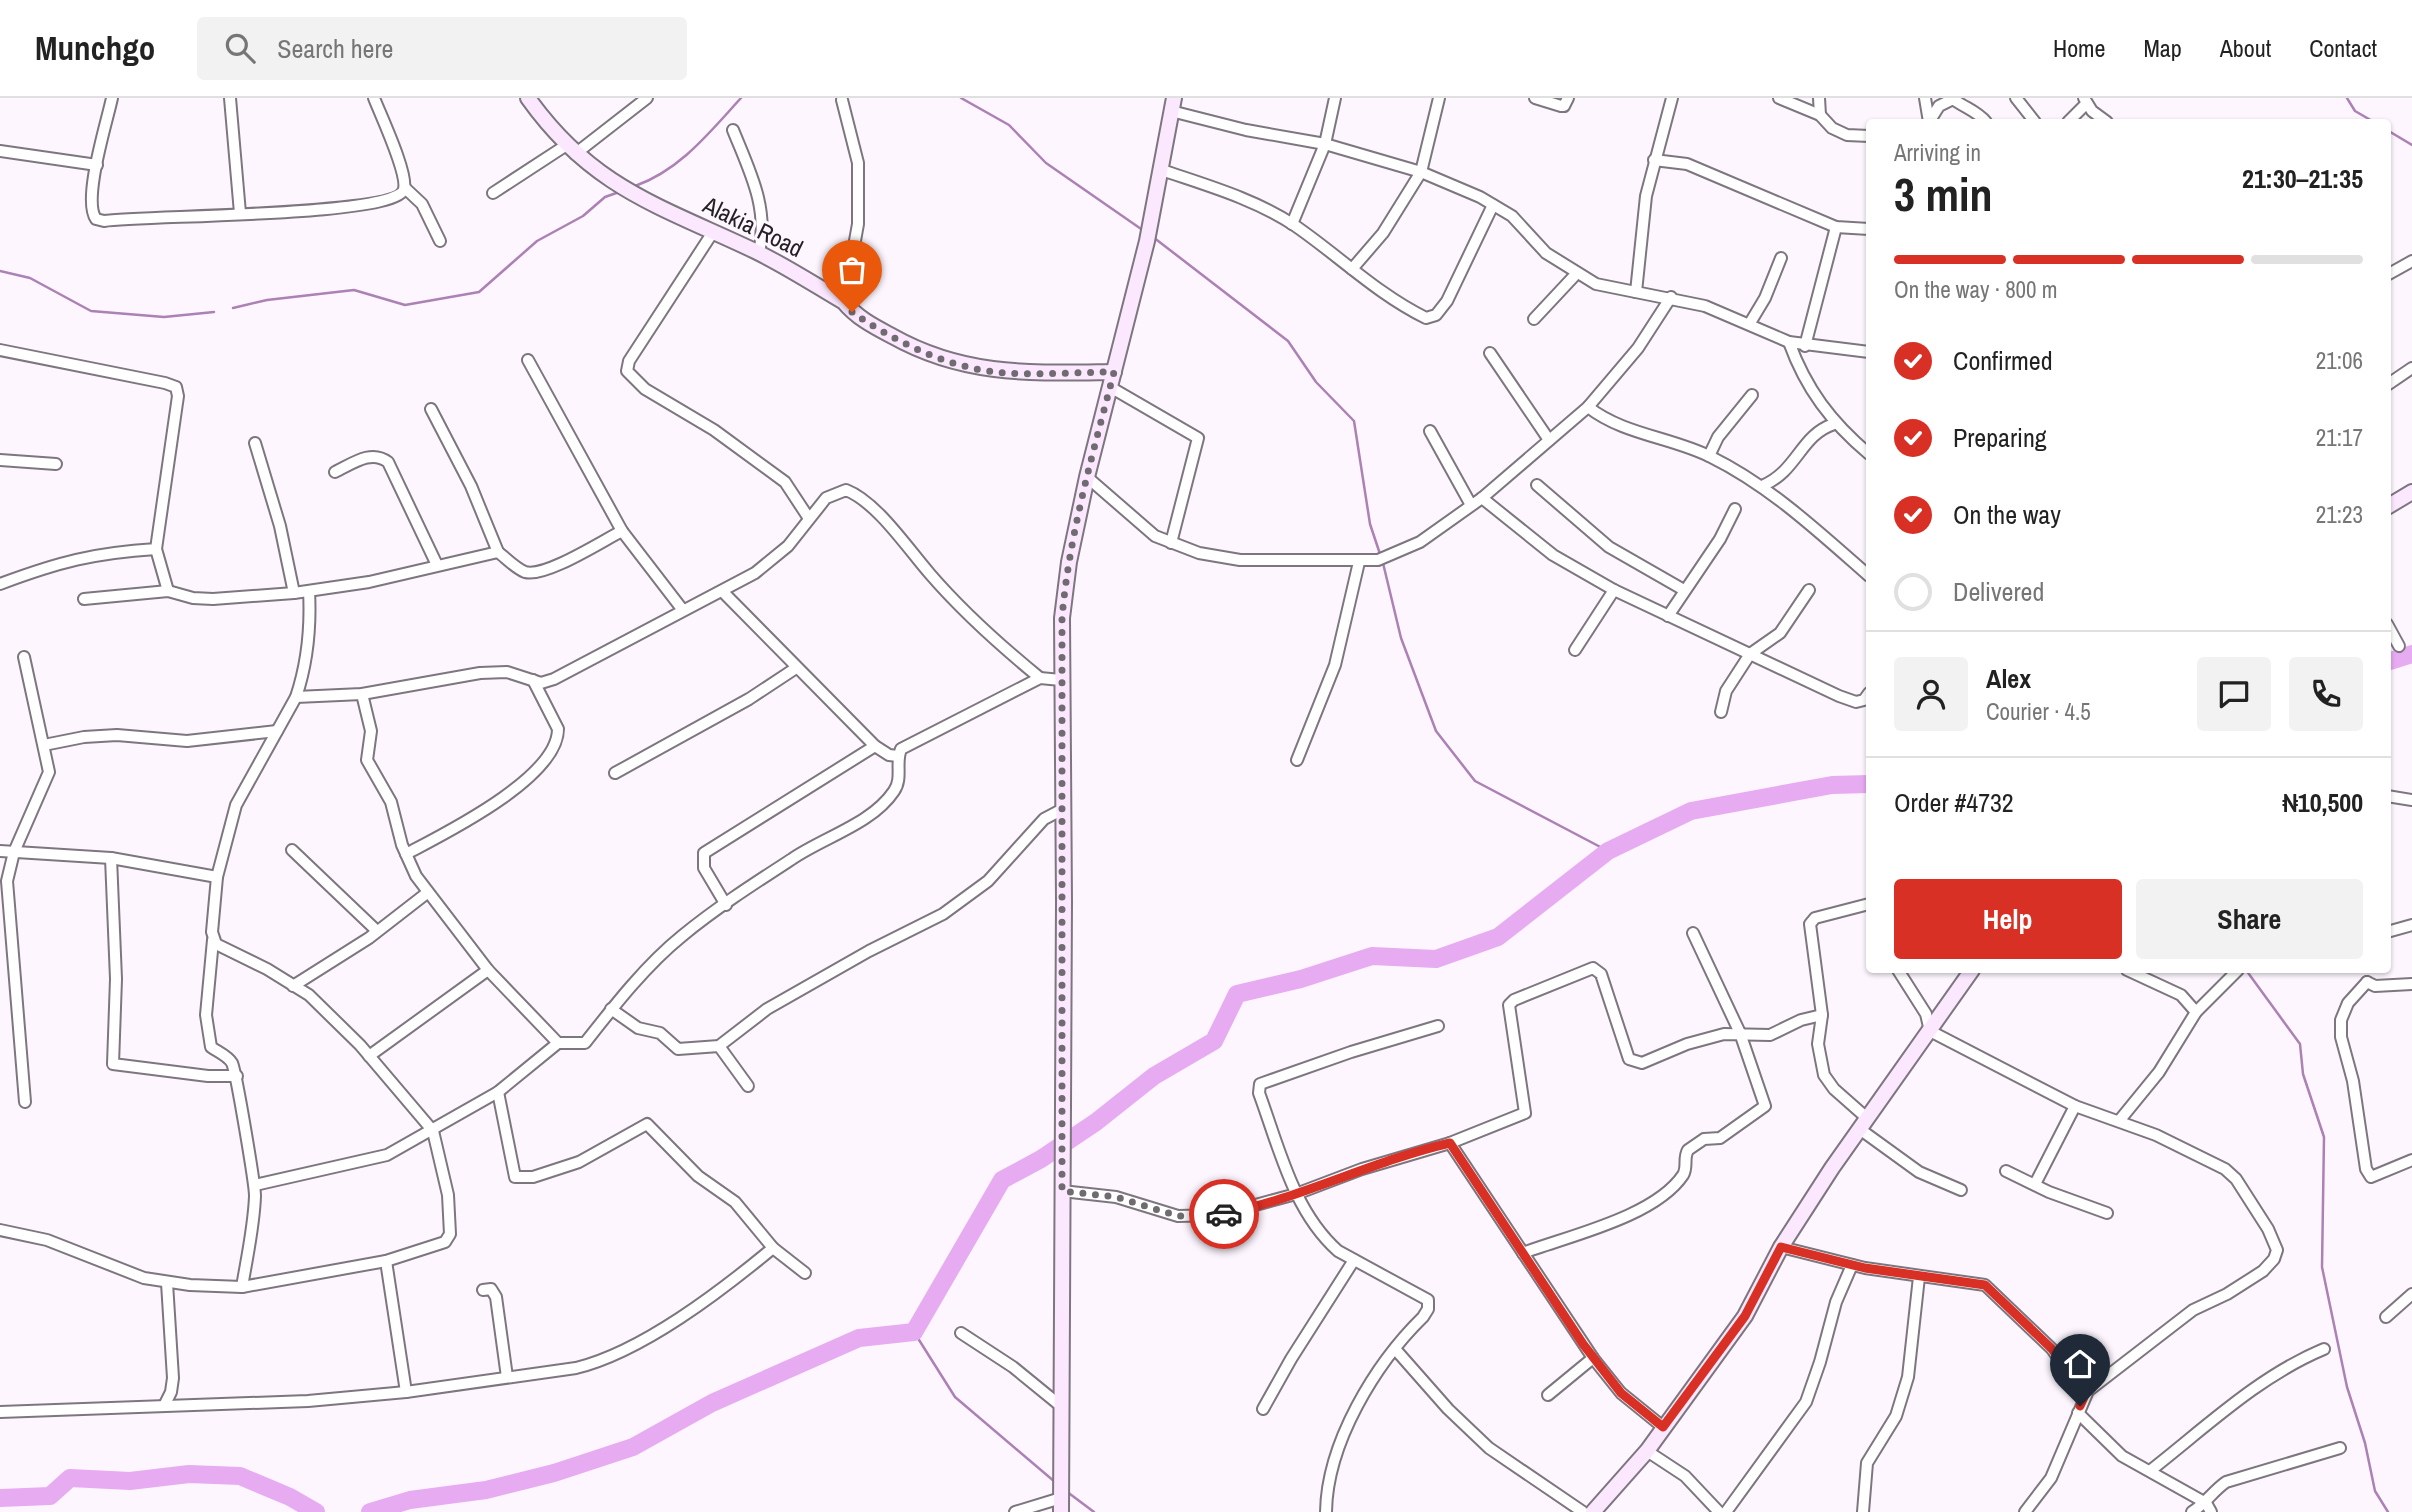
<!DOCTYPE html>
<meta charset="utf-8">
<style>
body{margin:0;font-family:"Archivo Narrow",sans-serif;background:#f2f2f2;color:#222;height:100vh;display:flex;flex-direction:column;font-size:26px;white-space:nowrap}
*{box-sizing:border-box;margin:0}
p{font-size:23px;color:#767676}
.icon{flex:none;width:38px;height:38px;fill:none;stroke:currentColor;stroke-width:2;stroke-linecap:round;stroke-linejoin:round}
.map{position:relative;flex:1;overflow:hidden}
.side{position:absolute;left:1866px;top:21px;width:525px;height:854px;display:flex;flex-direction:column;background:#fff;border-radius:7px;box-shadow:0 2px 5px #0004}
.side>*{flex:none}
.pin{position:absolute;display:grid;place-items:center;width:60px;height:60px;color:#fff;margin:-72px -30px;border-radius:50% 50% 50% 0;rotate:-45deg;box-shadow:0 0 7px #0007}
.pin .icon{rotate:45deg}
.courier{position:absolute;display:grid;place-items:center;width:70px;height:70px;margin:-35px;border:5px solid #d93025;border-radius:50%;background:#fff;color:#222;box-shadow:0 2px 9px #0007}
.head em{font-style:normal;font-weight:800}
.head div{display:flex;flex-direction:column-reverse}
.head{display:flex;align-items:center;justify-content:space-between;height:119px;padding:0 28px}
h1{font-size:46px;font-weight:800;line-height:52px}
.bar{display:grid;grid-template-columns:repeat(4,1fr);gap:10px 7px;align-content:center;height:84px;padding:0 28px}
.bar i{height:9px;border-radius:5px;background:#e0e0e0}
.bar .selected{background:#d93025}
.bar p{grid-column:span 4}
.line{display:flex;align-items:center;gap:18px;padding:0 28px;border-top:2px solid #e0e0e0}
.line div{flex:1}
.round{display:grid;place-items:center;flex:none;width:74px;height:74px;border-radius:7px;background:#f2f2f2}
ol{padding:0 28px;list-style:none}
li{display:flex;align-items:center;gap:21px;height:77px}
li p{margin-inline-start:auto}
li .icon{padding:7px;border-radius:50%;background:#d93025;color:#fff;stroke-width:4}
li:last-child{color:#767676}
li i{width:38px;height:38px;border:4px solid #e0e0e0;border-radius:50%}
.primary-button{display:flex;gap:14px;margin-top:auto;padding:14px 28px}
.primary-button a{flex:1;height:80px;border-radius:7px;background:#d93025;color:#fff;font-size:28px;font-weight:800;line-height:80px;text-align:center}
.primary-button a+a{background:#f2f2f2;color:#222}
header{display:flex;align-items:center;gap:42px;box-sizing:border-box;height:98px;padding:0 35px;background:#fff;border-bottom:2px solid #e0e0e0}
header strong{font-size:33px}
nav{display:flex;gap:38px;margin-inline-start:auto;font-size:24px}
.search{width:490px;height:63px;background:#f2f2f2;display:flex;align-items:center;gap:18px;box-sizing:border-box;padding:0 24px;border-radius:7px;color:#767676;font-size:26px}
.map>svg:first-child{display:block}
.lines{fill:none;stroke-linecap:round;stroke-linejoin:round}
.stream{stroke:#ac81b4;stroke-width:2.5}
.river{stroke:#e7abf2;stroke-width:18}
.street-casing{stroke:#7e767f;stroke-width:14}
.secondary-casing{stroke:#7e767f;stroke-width:18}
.street{stroke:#fff;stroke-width:10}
.secondary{stroke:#fbe8ff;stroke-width:14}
.done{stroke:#706b71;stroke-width:7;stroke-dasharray:0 12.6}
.route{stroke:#d93025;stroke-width:9}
.labels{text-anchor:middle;stroke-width:6;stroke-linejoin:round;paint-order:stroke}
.street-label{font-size:24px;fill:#242024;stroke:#fdf6ff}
</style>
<header>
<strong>Munchgo</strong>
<div class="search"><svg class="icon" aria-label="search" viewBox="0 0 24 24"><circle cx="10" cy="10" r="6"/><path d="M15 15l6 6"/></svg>Search here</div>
<nav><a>Home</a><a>Map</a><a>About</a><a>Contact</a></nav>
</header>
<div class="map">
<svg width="2412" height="1414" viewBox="0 0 2412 1414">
<rect width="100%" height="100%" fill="#fdf6ff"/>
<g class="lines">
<g class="stream">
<polyline points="961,0 1009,27 1046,65 1144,133"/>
<polyline points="2347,0 2355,13 2374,24"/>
<polyline points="2387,32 2412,47"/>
<path d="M635 88C680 72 709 35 741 0"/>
<polyline points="1153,139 1288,243 1316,284 1354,323 1370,426 1381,459"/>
<polyline points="0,173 30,180 91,213 164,219 214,214"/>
<polyline points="233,210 267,202 354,192 405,207 479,194 537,143 583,118 605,99 622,93"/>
<polyline points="1383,465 1401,540 1436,633 1475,683 1608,753"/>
<polyline points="2246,872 2300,946 2303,976 2324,1039 2322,1169 2347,1289 2365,1345 2375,1393 2388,1414"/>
<polyline points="914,1234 955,1299 1055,1384"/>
<polyline points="1066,1393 1094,1414"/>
</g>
<g class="river">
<polyline points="2387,564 2412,556"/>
<polyline points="0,1400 50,1398 70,1380 130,1383 189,1376 240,1378 290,1399 316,1414"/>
<polyline points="370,1414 410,1402 486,1392 554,1375 633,1349 712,1305 859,1240 914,1234 1002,1082 1041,1061 1096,1024 1154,978 1214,943 1237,896 1301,881 1372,858 1436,861 1498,839 1608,753 1691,713 1832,687 1869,686"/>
</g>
<defs>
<g id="street">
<path d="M112 0C107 24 82 102 96 121L104 123C142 117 398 119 404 91 408 75 381 18 374 0"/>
<polyline points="230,0 240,115"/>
<polyline points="1535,0 1561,8 1564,8 1568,0"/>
<polyline points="1779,0 1820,17 1832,30 1847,37 1869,38"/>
<polyline points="1819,0 1820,17"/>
<polyline points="1925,0 1929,24"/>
<polyline points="2016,0 2035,24"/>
<polyline points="2084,0 2092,13 2107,24"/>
<polyline points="842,2 858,65 858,126 844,204"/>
<polyline points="1171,13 1246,32 1325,46 1421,74 1480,99 1512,118 1546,155 1596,186 1705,208 1789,244 1869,254"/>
<path d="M1929 24 1939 8 1953 1C1965 10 1977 13 1986 24"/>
<polyline points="2068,24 2086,6"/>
<path d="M733 32C750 74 769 110 759 155"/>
<polyline points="0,53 97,67"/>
<polyline points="575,56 647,0"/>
<polyline points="1654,62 1687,66 1836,129 1869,131"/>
<path d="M1159 71C1205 87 1253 100 1294 127 1338 157 1377 196 1426 220L1436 217 1447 203 1493 107"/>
<polyline points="405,90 422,106 440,143"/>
<polyline points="493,95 565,48"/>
<polyline points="1292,126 1325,46 1335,0"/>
<polyline points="713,134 629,263 627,273 645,291 714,332 785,384 808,419"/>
<polyline points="1352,171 1383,135 1421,74 1439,0"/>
<polyline points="2387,177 2412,163"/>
<polyline points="1636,194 1646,98 1672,0"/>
<polyline points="1534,221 1577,175"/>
<polyline points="1750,225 1765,200 1781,160"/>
<path d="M1789 244C1806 291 1831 324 1869 356"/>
<polyline points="1805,248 1836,129"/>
<path d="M0 252 165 285 176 289 178 298 156 451C93 455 59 464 0 486"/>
<polyline points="1490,255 1549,342"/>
<polyline points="528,262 622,433 682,511"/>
<polyline points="2387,287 2412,270"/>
<polyline points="1110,289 1198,340 1171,445"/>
<path d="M1588 309C1624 337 1671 339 1711 359 1770 388 1820 435 1869 478"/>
<polyline points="431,311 471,388 498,454"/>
<polyline points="1430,333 1471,407"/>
<polyline points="255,345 280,428 294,495"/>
<polyline points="1709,358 1718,339 1752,297"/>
<polyline points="0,362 56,366"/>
<path d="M335 374C352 366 371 351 388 364L437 467"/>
<polyline points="1087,379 1155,438 1199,455 1240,462 1378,462 1420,444 1482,400 1588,309 1638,250 1671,199"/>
<polyline points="1537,387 1609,449 1684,492"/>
<path d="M1762 388C1798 373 1800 337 1834 326"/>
<polyline points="1482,400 1553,457 1614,492 1839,598 1856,604 1864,602 1869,595"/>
<polyline points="156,451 168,493"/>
<polyline points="723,494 875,648 889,657 898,658"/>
<path d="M84 501 168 493 193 500 213 501 294 495 369 484 498 454C506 460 515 470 525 474 545 480 602 443 622 433"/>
<polyline points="1668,518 1720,441 1735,411"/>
<polyline points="2387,526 2399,548"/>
<polyline points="1575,552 1614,492"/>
<polyline points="24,559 49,674 14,754 7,783 25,1004"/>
<polyline points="362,596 371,633 367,662 391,704 402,747 416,778 488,872 558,945"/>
<path d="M296 599 362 596 480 575 507 574 541 585 554 581 755 475 788 448 826 400 846 392C877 404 908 451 930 476 962 513 1002 549 1040 580"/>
<polyline points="1721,614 1726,593 1750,556 1780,535 1809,492"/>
<polyline points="44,647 84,639 117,637 187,643 277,633"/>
<polyline points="1297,662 1335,567 1359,464"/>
<polyline points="615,675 749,601 796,570"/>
<polyline points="2387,698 2412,702"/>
<polyline points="292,752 377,833"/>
<polyline points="0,753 111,760 217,779 212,834 216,846 267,871 309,897 360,947 433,1033 448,1097 450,1136 445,1144 386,1163 242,1189 190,1187 144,1180 47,1142 0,1132"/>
<path d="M406 756C444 736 558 680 558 631L533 582"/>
<polyline points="111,760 116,881 113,966 208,978 237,978"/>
<path d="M217 779 236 707 296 599C308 563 311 530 309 493"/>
<polyline points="726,807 704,770 704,755 875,648"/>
<polyline points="2387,834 2412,827"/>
<path d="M213 842 206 917 211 949C218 954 228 958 232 965 236 973 255 1086 255 1098 254 1128 247 1159 242 1189"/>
<polyline points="1898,872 1926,916 1930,933 2075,1008 2156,1037 2225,1071 2236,1081 2268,1131 2277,1152 2274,1161 2263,1173 2227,1196 2193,1212 2088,1293 2051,1380 2025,1414"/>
<polyline points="2127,872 2181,897 2196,914"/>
<polyline points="2367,884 2348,905 2341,922 2341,939 2353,983 2366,1071 2371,1079 2412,1062"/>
<polyline points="2367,884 2375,888 2412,886"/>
<polyline points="293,888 369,840 427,795"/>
<polyline points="611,911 638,930 660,935 678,951 719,948 767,911 869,853 943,816 988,783 1044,721 1063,711"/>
<polyline points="719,948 748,988"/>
<polyline points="369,958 488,872"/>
<polyline points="498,994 515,1079 533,1079 579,1064 647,1026 698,1078 735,1104 773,1150 805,1175"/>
<polyline points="1868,1021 1834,991 1824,977 1818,946 1822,917 1810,826 1815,820 1869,806"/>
<polyline points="2119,1023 2159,974 2196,914 2238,872"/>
<polyline points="1861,1032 1919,1074 1961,1092"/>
<polyline points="1450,1045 1593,1260 1621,1295 1663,1329"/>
<polyline points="2006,1073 2049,1094 2107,1115"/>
<polyline points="2035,1086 2075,1008"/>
<path d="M255 1087 387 1057 498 994 558 945H585C614 908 646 867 682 838 716 810 755 785 792 761 824 739 872 726 894 693 903 680 895 665 901 651L1040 580 1061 582"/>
<polyline points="1062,1093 1116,1099 1178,1118 1219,1117 1296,1096 1362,1071 1450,1045 1525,1015 1509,907 1514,902 1593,870 1601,876 1629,961 1642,965 1687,946 1724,936 1770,937 1801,922 1822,917"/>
<polyline points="1781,1149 1865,1170 1985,1187 2052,1251 2085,1297"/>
<path d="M1523 1155C1568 1138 1655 1119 1683 1077 1688 1069 1683 1060 1688 1052L1704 1041 1720 1040 1765 1008 1740 935 1693 835"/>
<polyline points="386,1163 406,1294"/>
<polyline points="483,1192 491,1191 496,1199 507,1279"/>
<polyline points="2386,1219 2412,1196"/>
<polyline points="961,1235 1013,1269 1062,1309"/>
<polyline points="1396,1252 1448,1311 1489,1350 1583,1414"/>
<polyline points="1548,1297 1593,1260"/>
<polyline points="165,1306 171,1294 173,1280 167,1185"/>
<polyline points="1263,1311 1291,1261 1354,1162"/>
<path d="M0 1314 308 1303 406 1294 576 1270C642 1254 721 1193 773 1150"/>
<polyline points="2078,1315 2122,1358 2206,1405 2211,1414"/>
<polyline points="1647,1353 1685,1378 1719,1414"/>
<path d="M2151 1372C2206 1329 2259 1278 2324 1251"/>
<polyline points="1015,1414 1061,1400"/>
<path d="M1326 1414C1327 1345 1375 1266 1423 1219L1428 1211V1202L1338 1153C1293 1113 1279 1049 1259 995L1260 986 1351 954 1438 928"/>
<polyline points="1726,1414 1806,1304 1820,1264 1836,1204 1852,1167"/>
<polyline points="1863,1414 1867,1365 1896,1318 1908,1279 1919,1179"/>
<path d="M2192 1414C2206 1405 2213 1393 2226 1384L2340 1350"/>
</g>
<g id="secondary">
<path d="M528 0C592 90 660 108 755 153 786 168 815 187 844 204 857 220 875 229 892 238 965 279 1033 275 1114 274"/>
<polyline points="2387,409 2412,394"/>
<polyline points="1061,1414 1064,804 1062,520 1069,464 1087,379 1147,143 1174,0"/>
<polyline points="1593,1414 1647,1353 1745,1218 1781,1149 1832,1070 1972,872"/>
</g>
</defs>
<use href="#street" class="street-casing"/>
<use href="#secondary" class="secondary-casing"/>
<use href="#street" class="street"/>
<use href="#secondary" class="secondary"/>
</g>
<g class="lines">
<path class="done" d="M852 214C894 243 944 268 995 274 1034 278 1075 274 1114 274 1093 355 1069 437 1062 520V1093L1116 1099 1178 1118 1224 1116"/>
<path class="route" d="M1224 1116C1302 1100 1372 1063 1450 1045L1583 1246 1621 1295 1663 1329 1745 1218 1781 1149 1865 1170 1985 1187 2052 1251 2085 1297 2080 1308"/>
</g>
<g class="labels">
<g class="street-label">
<text transform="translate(753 129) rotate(26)" y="8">Alakia Road</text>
</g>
</g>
</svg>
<div class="pin" style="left:852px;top:214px;background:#ea580c"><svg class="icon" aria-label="bag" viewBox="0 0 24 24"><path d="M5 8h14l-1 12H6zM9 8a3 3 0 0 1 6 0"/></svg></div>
<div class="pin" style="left:2080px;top:1308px;background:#1f2937"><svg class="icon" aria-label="home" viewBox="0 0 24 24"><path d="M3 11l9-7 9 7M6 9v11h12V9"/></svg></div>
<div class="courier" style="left:1224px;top:1116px"><svg class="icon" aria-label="car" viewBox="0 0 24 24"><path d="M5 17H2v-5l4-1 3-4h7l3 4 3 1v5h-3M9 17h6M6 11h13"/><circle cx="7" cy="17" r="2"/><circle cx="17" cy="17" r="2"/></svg></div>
<section class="side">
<div class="head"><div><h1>3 min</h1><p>Arriving in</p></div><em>21:30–21:35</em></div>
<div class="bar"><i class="selected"></i><i class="selected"></i><i class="selected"></i><i></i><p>On the way · 800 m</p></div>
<ol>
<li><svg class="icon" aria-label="check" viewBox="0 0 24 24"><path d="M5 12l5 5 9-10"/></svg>Confirmed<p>21:06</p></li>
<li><svg class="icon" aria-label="check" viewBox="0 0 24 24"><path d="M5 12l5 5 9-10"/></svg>Preparing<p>21:17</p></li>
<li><svg class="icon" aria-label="check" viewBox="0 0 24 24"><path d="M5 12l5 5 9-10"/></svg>On the way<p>21:23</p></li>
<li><i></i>Delivered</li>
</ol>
<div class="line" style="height:126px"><a class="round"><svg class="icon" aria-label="person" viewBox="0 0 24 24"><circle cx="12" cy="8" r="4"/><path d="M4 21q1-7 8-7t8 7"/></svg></a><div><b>Alex</b><p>Courier · 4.5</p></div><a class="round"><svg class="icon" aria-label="chat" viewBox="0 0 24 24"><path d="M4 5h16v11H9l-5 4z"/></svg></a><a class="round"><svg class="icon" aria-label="phone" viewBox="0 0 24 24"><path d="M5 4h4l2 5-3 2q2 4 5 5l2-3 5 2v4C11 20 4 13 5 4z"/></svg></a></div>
<div class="line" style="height:91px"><div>Order #4732</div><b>₦10,500</b></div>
<div class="primary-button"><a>Help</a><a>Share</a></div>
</section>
</div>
